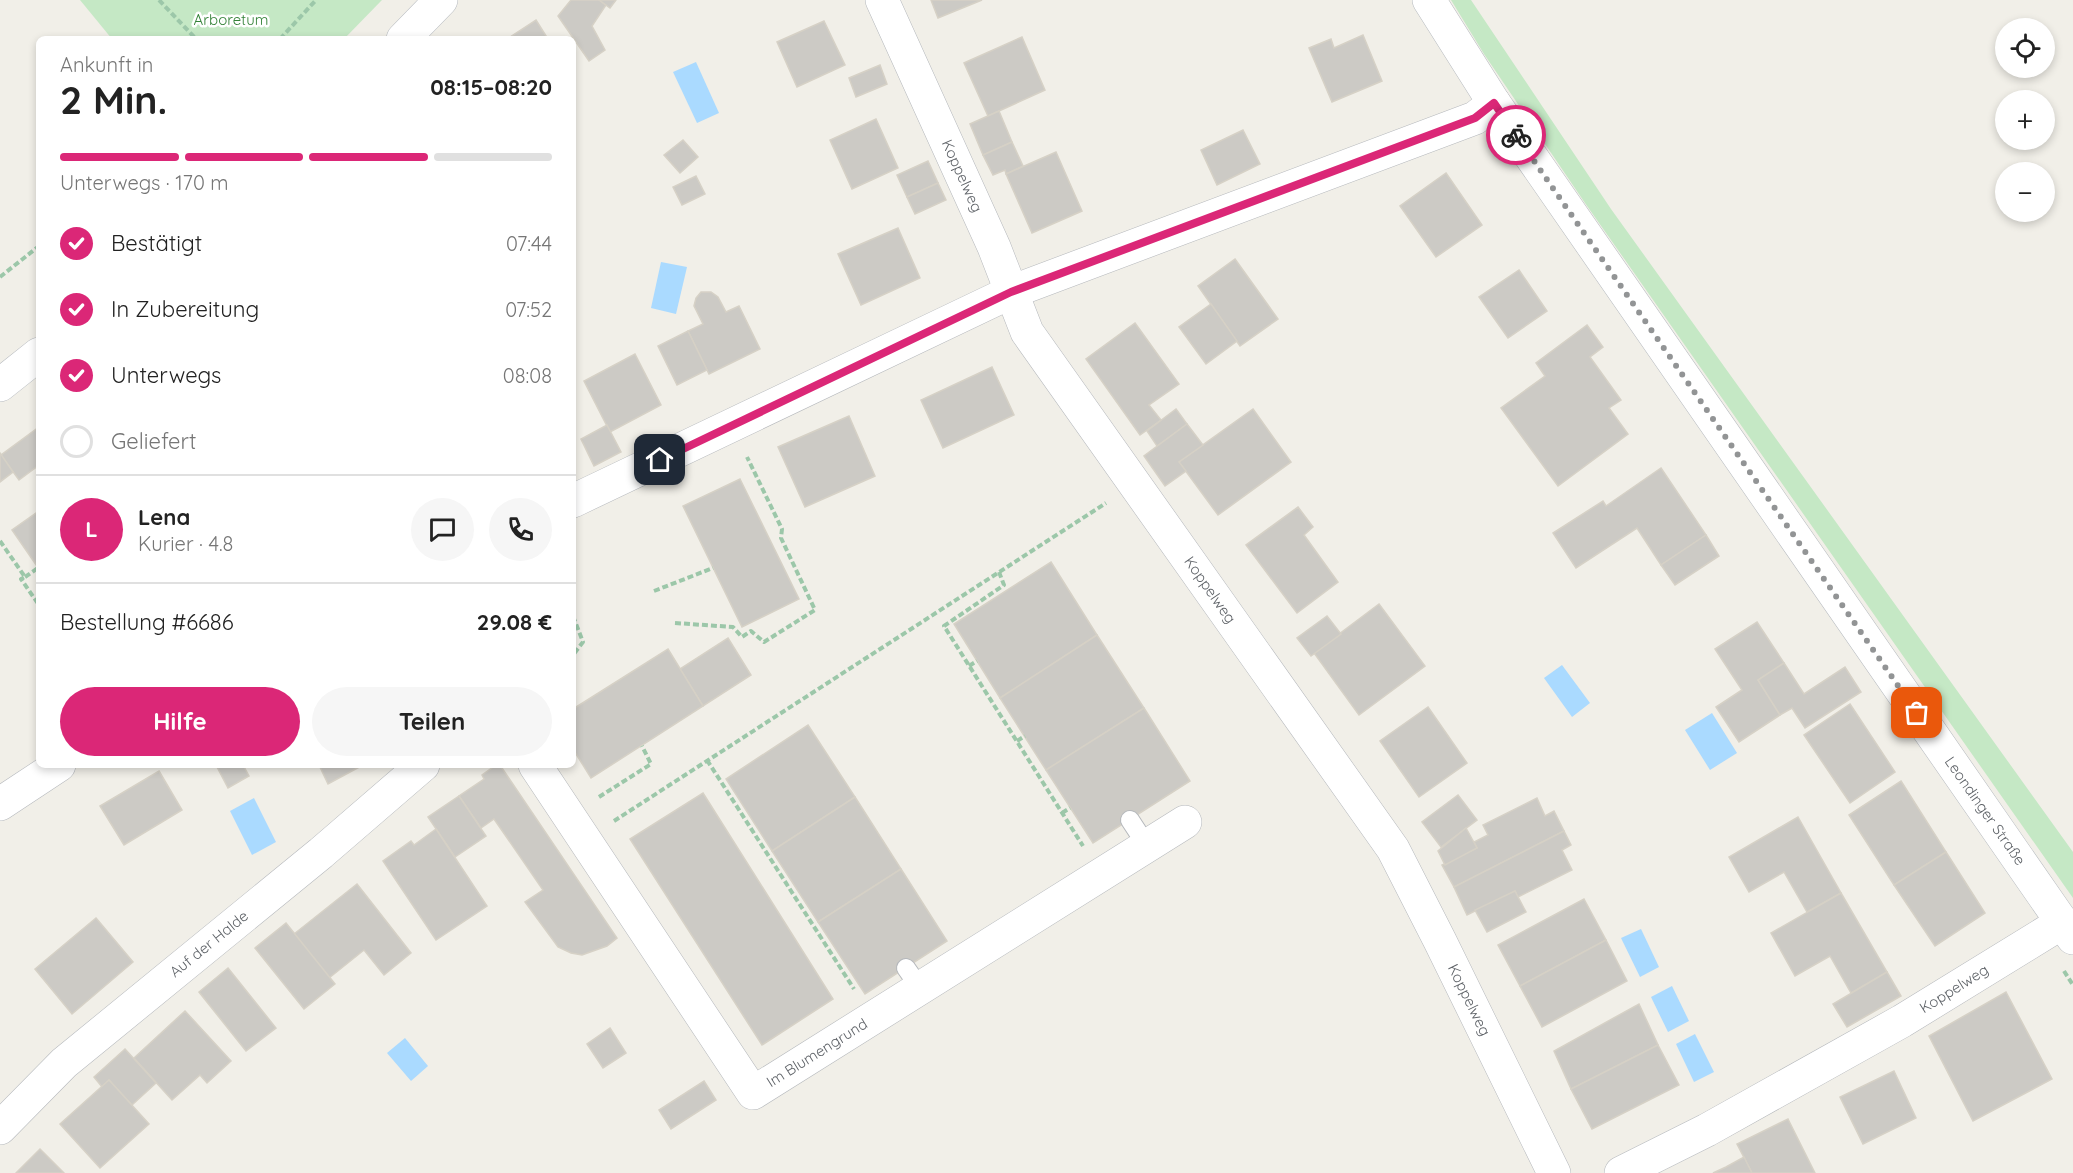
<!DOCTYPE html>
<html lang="de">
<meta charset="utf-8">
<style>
body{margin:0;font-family:Quicksand,sans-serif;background:#f6f6f6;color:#222;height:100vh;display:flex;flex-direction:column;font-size:22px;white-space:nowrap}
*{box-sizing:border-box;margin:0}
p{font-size:20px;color:#767676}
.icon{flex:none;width:33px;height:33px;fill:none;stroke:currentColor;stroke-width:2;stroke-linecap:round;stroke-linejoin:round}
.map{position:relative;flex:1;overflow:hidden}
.panel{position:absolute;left:36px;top:36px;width:540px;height:732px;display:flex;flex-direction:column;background:#fff;border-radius:9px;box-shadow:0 3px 9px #0003}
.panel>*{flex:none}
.fabs{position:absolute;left:1995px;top:18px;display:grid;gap:12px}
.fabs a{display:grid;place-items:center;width:60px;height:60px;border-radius:50%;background:#fff;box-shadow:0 3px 9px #0003;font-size:30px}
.pin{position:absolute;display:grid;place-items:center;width:51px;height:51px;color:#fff;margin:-26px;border-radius:12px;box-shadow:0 3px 9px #0006}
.courier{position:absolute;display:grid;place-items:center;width:60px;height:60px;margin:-30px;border:4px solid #db2777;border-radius:50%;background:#fff;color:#222;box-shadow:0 2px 8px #0007}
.head em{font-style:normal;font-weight:700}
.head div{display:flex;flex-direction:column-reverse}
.head{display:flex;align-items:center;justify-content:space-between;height:102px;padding:0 24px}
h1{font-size:39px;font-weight:700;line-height:45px}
.bar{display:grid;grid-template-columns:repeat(4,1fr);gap:9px 6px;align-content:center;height:72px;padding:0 24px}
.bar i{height:8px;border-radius:4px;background:#e0e0e0}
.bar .active{background:#db2777}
.bar p{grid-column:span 4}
.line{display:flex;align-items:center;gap:15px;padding:0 24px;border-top:2px solid #e0e0e0}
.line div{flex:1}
.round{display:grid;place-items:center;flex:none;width:63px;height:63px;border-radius:32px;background:#f6f6f6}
ol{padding:0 24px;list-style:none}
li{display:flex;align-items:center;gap:18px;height:66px}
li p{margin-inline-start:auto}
li .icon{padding:6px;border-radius:50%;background:#db2777;color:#fff;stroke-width:4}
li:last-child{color:#767676}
li i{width:33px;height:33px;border:3px solid #e0e0e0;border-radius:50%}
.cta{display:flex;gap:12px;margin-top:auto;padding:12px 24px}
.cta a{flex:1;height:69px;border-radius:36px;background:#db2777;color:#fff;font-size:24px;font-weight:700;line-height:69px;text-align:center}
.cta a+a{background:#f6f6f6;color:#222}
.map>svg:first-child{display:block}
.green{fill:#c5e8c5}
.water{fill:#aadaff}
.building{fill:#cccac5;stroke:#d6d1c6;stroke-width:1.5}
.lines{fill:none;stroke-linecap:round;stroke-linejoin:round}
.lane-casing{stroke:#b5b8bc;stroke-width:20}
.street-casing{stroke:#b5b8bc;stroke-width:34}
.secondary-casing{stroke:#b6babf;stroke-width:34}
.path{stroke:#9cc7a9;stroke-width:4;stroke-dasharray:6 3;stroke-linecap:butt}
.lane{stroke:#fff;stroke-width:18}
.street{stroke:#fff;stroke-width:33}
.secondary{stroke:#fff;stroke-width:33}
.done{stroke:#929495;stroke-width:6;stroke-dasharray:0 10.8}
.route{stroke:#db2777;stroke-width:8}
.labels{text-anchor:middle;stroke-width:5;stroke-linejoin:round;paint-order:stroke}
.park-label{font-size:15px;fill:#348238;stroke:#fff}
.street-label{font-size:15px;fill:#5f6368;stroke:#fff}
</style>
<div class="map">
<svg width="2073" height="1173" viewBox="0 0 2073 1173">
<rect width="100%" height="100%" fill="#f1efe8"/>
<g class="green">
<polygon points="80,0 382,0 344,39 112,39"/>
<polygon points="1451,0 1471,0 1611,209 2073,852 2073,898 1585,203 1484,54"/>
</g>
<g class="water">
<polygon points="696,62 719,113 697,123 673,72"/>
<polygon points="661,262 687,267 676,314 651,308"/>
<polygon points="1562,665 1590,703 1572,717 1544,678"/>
<polygon points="1712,713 1737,753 1710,770 1685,730"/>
<polygon points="254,798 276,842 252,855 230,811"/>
<polygon points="1641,929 1659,967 1640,977 1621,938"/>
<polygon points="1672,986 1689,1021 1668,1032 1651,997"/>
<polygon points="1695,1034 1714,1072 1694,1082 1676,1044"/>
<polygon points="405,1038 428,1066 411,1081 387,1053"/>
</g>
<g class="building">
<polygon points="571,0 599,0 606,5 592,26 605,50 589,61 558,16"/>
<polygon points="599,0 616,0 610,8"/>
<polygon points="931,0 982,0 938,18"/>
<polygon points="536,20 548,39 507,39"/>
<polygon points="824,21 845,65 797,87 777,42"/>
<polygon points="1363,35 1382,81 1332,102 1309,48 1331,39 1334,48"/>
<polygon points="1022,37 1045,90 988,116 964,63"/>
<polygon points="880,65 887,84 856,97 849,78"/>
<polygon points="999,111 1012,142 983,155 970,124"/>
<polygon points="876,119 898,168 852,189 830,140"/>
<polygon points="1243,130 1260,164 1217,185 1201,150"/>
<polygon points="683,140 698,157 680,173 664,155"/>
<polygon points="1012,142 1023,166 1006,174 1005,170 993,175 983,155"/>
<polygon points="1056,152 1082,211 1032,233 1006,174"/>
<polygon points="928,161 938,183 907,197 897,175"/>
<polygon points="1446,173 1482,225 1436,257 1400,206"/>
<polygon points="696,176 705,194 682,205 673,187"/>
<polygon points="938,183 946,200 915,214 907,197"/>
<polygon points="898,228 920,278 861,305 838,254"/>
<polygon points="1235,259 1278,319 1240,346 1198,286"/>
<polygon points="1519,270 1547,311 1508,338 1479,297"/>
<polygon points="701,292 711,292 718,297 726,312 739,306 760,349 709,374 688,331 703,324 694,306 696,298"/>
<polygon points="1211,304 1237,341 1206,364 1179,327"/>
<polygon points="1135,323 1179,384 1149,405 1161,420 1140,435 1086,359"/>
<polygon points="1587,325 1603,347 1590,357 1621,400 1609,408 1628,434 1558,486 1501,408 1545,376 1536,363"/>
<polygon points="688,331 707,370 677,385 658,346"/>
<polygon points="635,354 661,405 610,432 584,381"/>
<polygon points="992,367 1014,415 943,448 921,400"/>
<polygon points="1176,409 1187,424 1157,446 1147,431"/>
<polygon points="1253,409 1291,462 1218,515 1179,462"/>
<polygon points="849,416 875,476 805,507 778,447"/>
<polygon points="1187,424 1203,445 1179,462 1186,471 1165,486 1144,456"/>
<polygon points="607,425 621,452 594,466 581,439"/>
<polygon points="39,427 39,465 19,480 1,455"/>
<polygon points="0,453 13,472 0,482"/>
<polygon points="1661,468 1706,535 1661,565 1637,528 1576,568 1553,533 1603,501 1606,506"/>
<polygon points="740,479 799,599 742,627 683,506"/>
<polygon points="1298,507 1313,527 1304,535 1338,582 1297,613 1246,545"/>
<polygon points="39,511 39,569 12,530"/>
<polygon points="1706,535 1719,556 1675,585 1661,565"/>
<polygon points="1051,562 1097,635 1000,698 954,624"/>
<polygon points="1379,604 1425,666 1359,715 1314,653"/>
<polygon points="1327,616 1341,634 1311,656 1297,638"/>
<polygon points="1757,622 1784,663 1758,680 1780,715 1739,742 1716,707 1742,690 1715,649"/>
<polygon points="1097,635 1144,708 1046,770 1000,698"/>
<polygon points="728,638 751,675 703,706 680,669"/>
<polygon points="668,649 703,706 591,778 573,749 573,709"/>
<polygon points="1784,663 1804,694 1845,667 1861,692 1805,728 1792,708 1780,715 1758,680"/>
<polygon points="1850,704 1895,772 1850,803 1804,735"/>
<polygon points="1428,707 1467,763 1419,797 1380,741"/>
<polygon points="1144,708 1190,781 1093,843 1046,770"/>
<polygon points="808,725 855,797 772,851 726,779"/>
<polygon points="216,765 243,765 249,776 228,788"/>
<polygon points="319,765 363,765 328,784"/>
<polygon points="496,765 500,765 617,938 607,946 582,955 571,953 558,947 525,902 543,890 494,819 481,828 459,796 484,779 482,775"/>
<polygon points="159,771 182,810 124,845 100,806"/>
<polygon points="1901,781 1946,852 1894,885 1849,815"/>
<polygon points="703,793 833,999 762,1045 630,839"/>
<polygon points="1458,795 1477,820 1441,847 1422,822"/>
<polygon points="459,796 486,836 455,857 428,817"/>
<polygon points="855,797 901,869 818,922 772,851"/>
<polygon points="1537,798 1545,816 1554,811 1564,831 1454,887 1442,865 1477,848 1474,842 1488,835 1483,825"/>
<polygon points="1798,817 1841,893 1807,912 1784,872 1749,892 1729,857"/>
<polygon points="1466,828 1477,848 1445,865 1438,851"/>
<polygon points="436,829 487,906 436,940 383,861 411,841 414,845"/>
<polygon points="1564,831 1571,845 1562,850 1572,870 1518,897 1515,891 1467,915 1454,887"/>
<polygon points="1946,852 1985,913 1935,946 1894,885"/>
<polygon points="901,869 947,941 865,994 818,922"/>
<polygon points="357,884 411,953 384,975 364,950 329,978 294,934"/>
<polygon points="1515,891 1526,912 1487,932 1475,910"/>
<polygon points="1841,893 1887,972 1851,993 1830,956 1795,976 1771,933"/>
<polygon points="1584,899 1606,940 1520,986 1498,945"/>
<polygon points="96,918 133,962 72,1014 35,969"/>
<polygon points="286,923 335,984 304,1009 255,948"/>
<polygon points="1606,940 1627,981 1542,1027 1520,986"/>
<polygon points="228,968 276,1028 246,1051 199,992"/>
<polygon points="1887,972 1901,996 1847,1027 1833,1004"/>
<polygon points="2006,992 2052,1079 1973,1121 1929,1036"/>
<polygon points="1639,1004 1658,1045 1571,1089 1554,1051"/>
<polygon points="185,1011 231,1061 207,1083 200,1075 172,1100 134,1058"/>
<polygon points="610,1028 626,1053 603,1068 587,1044"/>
<polygon points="1658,1045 1679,1085 1592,1129 1571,1089"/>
<polygon points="125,1049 156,1083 132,1105 109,1080 102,1087 94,1077"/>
<polygon points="1894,1071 1916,1118 1863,1144 1840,1097"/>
<polygon points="109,1080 149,1124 100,1168 60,1124"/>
<polygon points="704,1081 716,1100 671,1129 659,1110"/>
<polygon points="1788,1119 1815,1173 1752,1173 1737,1144"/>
<polygon points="40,1149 64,1173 16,1173"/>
<polygon points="1744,1157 1752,1173 1713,1173 1726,1167"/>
</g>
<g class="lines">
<defs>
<g id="lane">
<polyline points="1130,820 1147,846"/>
<polyline points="906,968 920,988"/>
</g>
<g id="street">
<polyline points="882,0 994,247 1027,332 1393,849 1440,941 1554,1173"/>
<polyline points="573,501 1011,292 1475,118 1494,103"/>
<polyline points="535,765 753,1093 1185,822"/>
<polyline points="0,804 59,765"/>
<polyline points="0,1128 64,1063 321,853 423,765"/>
<polyline points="1621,1173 1707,1130 1902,1021 2063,922"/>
</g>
<g id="secondary">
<polyline points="1429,0 1494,103 2073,938"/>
<polyline points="403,39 441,0"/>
<polyline points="0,385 39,354"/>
</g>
</defs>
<use href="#lane" class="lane-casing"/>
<use href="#street" class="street-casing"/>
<use href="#secondary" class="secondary-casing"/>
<g class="path">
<polyline points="159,0 196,39"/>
<polyline points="280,39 316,0"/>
<polyline points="0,277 39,246"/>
<polyline points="0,541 25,577 21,579 39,605"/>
<polyline points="999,572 1004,585 944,626 1083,846"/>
<polyline points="25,577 38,568"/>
<polyline points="654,591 713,568"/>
<polyline points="573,616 583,642 573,655"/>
<polyline points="675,623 733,627 742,637 751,631 764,642 815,610 781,538 782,529 747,457"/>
<polyline points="969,666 977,661"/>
<polyline points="1017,741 1025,736"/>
<polyline points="707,760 854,989"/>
<polyline points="599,797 651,764 642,746"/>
<polyline points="1062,813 1070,808"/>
<polyline points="614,821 1106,503"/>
<polyline points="2064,971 2073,985"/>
</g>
<use href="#lane" class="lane"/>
<use href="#street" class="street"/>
<use href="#secondary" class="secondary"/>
</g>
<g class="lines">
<polyline class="done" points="1516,135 1917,713"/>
<polyline class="route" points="660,460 1011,292 1475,118 1494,103 1516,135"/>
</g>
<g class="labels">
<g class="park-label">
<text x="231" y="25">Arboretum</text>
</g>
<g class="street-label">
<text transform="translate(962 176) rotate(66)" y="5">Koppelweg</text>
<text transform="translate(1210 590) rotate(55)" y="5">Koppelweg</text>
<text transform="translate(1985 811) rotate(55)" y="5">Leondinger Straße</text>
<text transform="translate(209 944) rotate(-39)" y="5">Auf der Halde</text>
<text transform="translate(1954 989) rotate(-32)" y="5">Koppelweg</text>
<text transform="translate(1469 1000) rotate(64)" y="5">Koppelweg</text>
<text transform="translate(817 1053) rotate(-32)" y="5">Im Blumengrund</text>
</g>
</g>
</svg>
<div class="fabs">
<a><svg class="icon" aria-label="locate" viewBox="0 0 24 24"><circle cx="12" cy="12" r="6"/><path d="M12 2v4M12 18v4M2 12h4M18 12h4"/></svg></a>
<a>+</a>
<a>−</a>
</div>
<div class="pin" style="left:1917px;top:713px;background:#ea580c"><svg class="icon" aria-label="bag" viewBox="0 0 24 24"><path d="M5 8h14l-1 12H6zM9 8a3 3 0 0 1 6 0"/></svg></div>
<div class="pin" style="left:660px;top:460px;background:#1f2937"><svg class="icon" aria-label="home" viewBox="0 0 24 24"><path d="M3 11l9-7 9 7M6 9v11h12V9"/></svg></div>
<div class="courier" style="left:1516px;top:135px"><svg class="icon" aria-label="bike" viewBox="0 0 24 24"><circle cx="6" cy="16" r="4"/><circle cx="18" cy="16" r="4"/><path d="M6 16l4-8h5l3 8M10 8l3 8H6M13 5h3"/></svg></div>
<section class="panel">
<div class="head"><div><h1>2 Min.</h1><p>Ankunft in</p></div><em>08:15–08:20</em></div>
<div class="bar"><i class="active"></i><i class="active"></i><i class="active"></i><i></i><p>Unterwegs · 170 m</p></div>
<ol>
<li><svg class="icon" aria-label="check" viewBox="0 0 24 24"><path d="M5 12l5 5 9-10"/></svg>Bestätigt<p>07:44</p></li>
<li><svg class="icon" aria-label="check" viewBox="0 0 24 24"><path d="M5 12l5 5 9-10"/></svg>In Zubereitung<p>07:52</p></li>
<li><svg class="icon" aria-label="check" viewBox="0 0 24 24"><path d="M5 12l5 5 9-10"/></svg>Unterwegs<p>08:08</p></li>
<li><i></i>Geliefert</li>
</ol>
<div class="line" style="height:108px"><b class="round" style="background:#db2777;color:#fff">L</b><div><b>Lena</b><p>Kurier · 4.8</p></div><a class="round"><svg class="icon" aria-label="chat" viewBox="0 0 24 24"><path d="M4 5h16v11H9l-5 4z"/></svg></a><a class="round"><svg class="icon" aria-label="phone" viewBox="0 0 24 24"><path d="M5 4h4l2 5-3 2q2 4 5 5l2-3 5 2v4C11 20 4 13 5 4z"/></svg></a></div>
<div class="line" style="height:78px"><div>Bestellung #6686</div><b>29.08 €</b></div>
<div class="cta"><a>Hilfe</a><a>Teilen</a></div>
</section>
</div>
